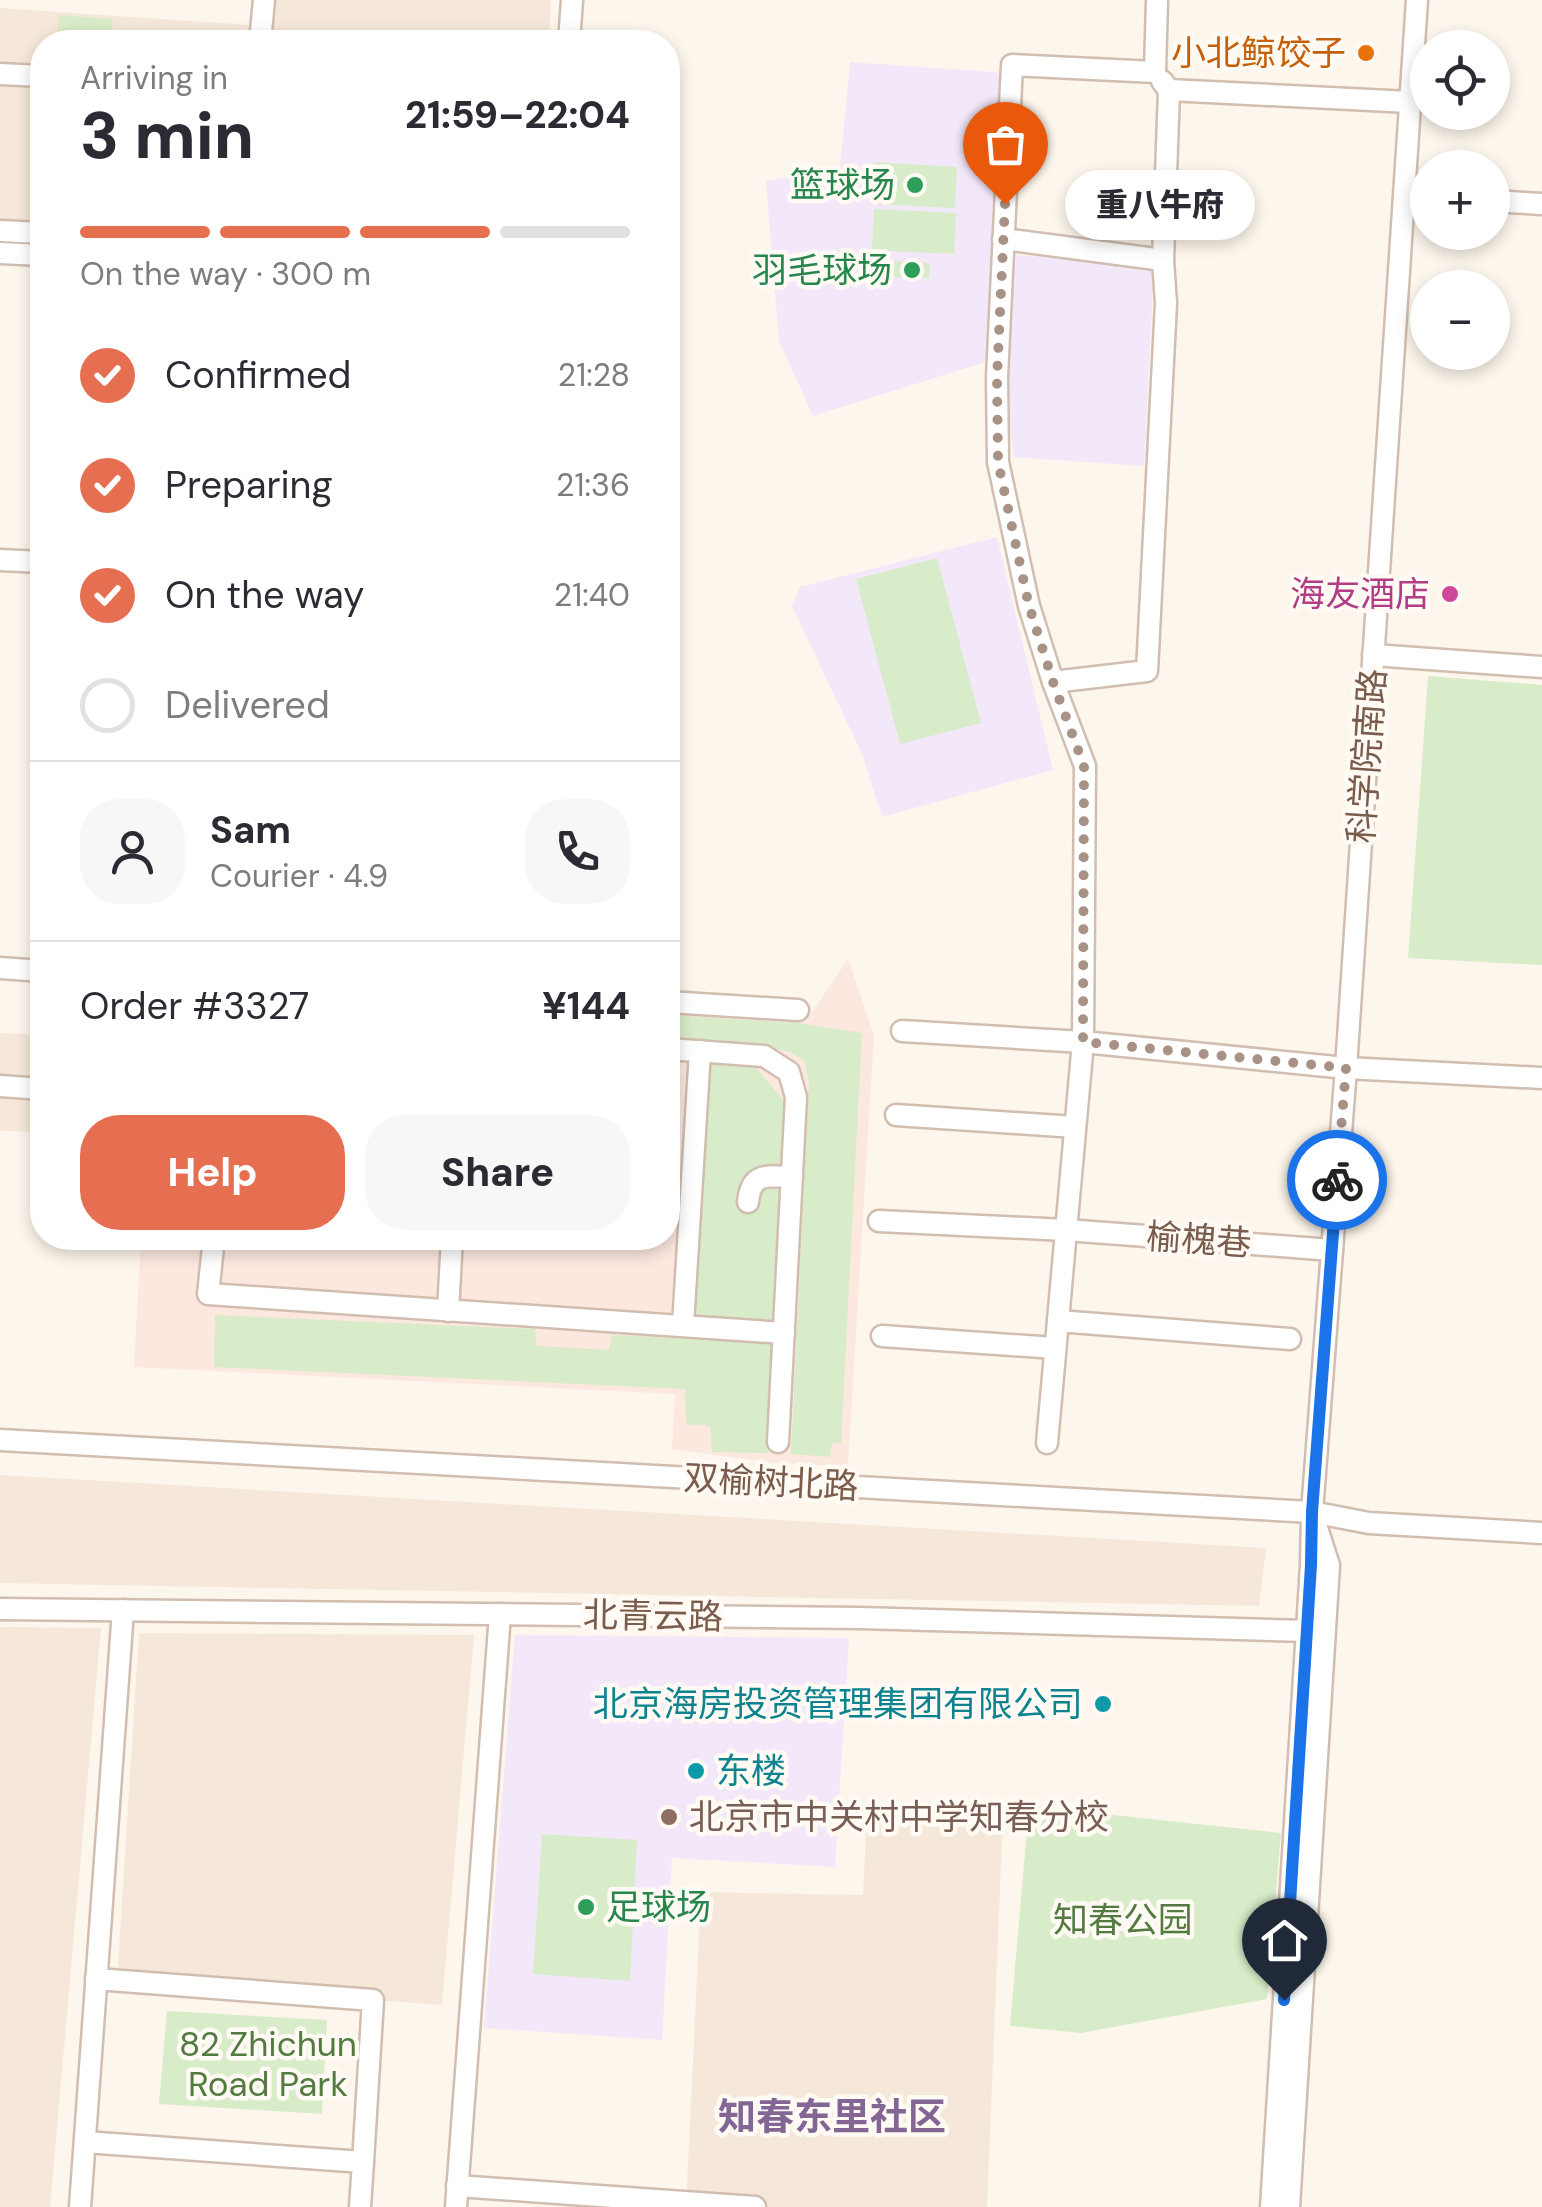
<!DOCTYPE html>
<meta charset="utf-8">
<style>
body{margin:0;font-family:"DM Sans","Noto Sans SC",sans-serif;background:#f7f7f7;color:#2b2b33;height:100vh;display:flex;flex-direction:column;font-size:38px;white-space:nowrap}
*{box-sizing:border-box;margin:0}
p{font-size:32px;color:#7c7c81}
.icon{flex:none;width:55px;height:55px;fill:none;stroke:currentColor;stroke-width:2;stroke-linecap:round;stroke-linejoin:round}
.map{position:relative;flex:1;overflow:hidden}
.side{position:absolute;left:30px;top:30px;width:650px;height:1220px;display:flex;flex-direction:column;background:#fff;border-radius:40px;box-shadow:0 5px 15px #0003}
.side>*{flex:none}
.fabs{position:absolute;left:1410px;top:30px;display:grid;gap:20px}
.fabs a{display:grid;place-items:center;width:100px;height:100px;border-radius:50%;background:#fff;box-shadow:0 5px 15px #0003;font-size:50px}
.pin{position:absolute;display:grid;place-items:center;width:85px;height:85px;color:#fff;margin:-102px -42px;border-radius:50% 50% 50% 0;rotate:-45deg;box-shadow:0 0 10px #0007}
.pin .icon{rotate:45deg}
.courier{position:absolute;display:grid;place-items:center;width:100px;height:100px;margin:-50px;border:8px solid #1a73e8;border-radius:50%;background:#fff;color:#222;box-shadow:0 2px 12px #0007}
.bubble{position:absolute;height:70px;border-radius:35px;background:#fff;box-shadow:0 5px 15px #0003;font-size:32px;font-weight:800;line-height:70px;text-align:center}
.overview em{font-style:normal;font-weight:800}
.overview div{display:flex;flex-direction:column-reverse}
.overview{display:flex;align-items:center;justify-content:space-between;height:170px;padding:0 50px}
h1{font-size:65px;font-weight:800;line-height:75px}
.bar{display:grid;grid-template-columns:repeat(4,1fr);gap:15px 10px;align-content:center;height:120px;padding:0 50px}
.bar i{height:12px;border-radius:8px;background:#e1e1e2}
.bar .active{background:#e76f51}
.bar p{grid-column:span 4}
.line{display:flex;align-items:center;gap:25px;padding:0 50px;border-top:2px solid #e1e1e2}
.line div{flex:1}
.round{display:grid;place-items:center;flex:none;width:105px;height:105px;border-radius:40px;background:#f7f7f7}
ol{padding:0 50px;list-style:none}
li{display:flex;align-items:center;gap:30px;height:110px}
li p{margin-inline-start:auto}
li .icon{padding:10px;border-radius:50%;background:#e76f51;color:#fff;stroke-width:4}
li:last-child{color:#7c7c81}
li i{width:55px;height:55px;border:5px solid #e1e1e2;border-radius:50%}
.button{display:flex;gap:20px;margin-top:auto;padding:20px 50px}
.button a{flex:1;height:115px;border-radius:40px;background:#e76f51;color:#fff;font-size:40px;font-weight:800;line-height:115px;text-align:center}
.button a+a{background:#f7f7f7;color:#2b2b33}
.map>svg:first-child{display:block}
.residential{fill:#f5e8da}
.commercial{fill:#fde8e0}
.education{fill:#f3e8fa}
.green{fill:#d8ecc9}
.lines{fill:none;stroke-linecap:round;stroke-linejoin:round}
.minor-casing{stroke:#d1beb0;stroke-width:25}
.minor{stroke:#fff;stroke-width:20}
.done{stroke:#a89285;stroke-width:10;stroke-dasharray:0 18}
.route{stroke:#1a73e8;stroke-width:12}
.food-dot{fill:#e8710a;stroke:#fffaf3;stroke-width:4}
.leisure-dot{fill:#2e9e5b;stroke:#fffaf3;stroke-width:4}
.hotel-dot{fill:#d1479c;stroke:#fffaf3;stroke-width:4}
.culture-dot{fill:#0f9aa8;stroke:#fffaf3;stroke-width:4}
.education-dot{fill:#8d6e63;stroke:#fffaf3;stroke-width:4}
.labels{text-anchor:middle;stroke-width:9;stroke-linejoin:round;paint-order:stroke}
.food-label{font-size:35px;fill:#c56008;stroke:#fffaf3;text-anchor:end}
.leisure-label{font-size:35px;fill:#27864d;stroke:#fffaf3;text-anchor:end}
.hotel-label{font-size:35px;fill:#b23c85;stroke:#fffaf3;text-anchor:end}
.street-label{font-size:35px;fill:#7a5c4d;stroke:#fffaf3}
.culture-label{font-size:35px;fill:#0d838f;stroke:#fffaf3;text-anchor:end}
.education-label{font-size:35px;fill:#785e54;stroke:#fffaf3;text-anchor:start}
.park-label{font-size:35px;fill:#537a41;stroke:#fffaf3}
.neighbourhood-label{font-size:38px;font-weight:bold;fill:#846695;stroke:#fffaf3}
</style>
<div class="map">
<svg width="1542" height="2207" viewBox="0 0 1542 2207">
<rect width="100%" height="100%" fill="#fdf6ec"/>
<g class="residential">
<polygon points="252,0 551,0 549,42 42,42 42,246 0,244 0,8 249,25"/>
<polygon points="0,1033 42,1035 42,1132 0,1131"/>
<polygon points="0,1475 1266,1548 1259,1606 0,1583"/>
<polygon points="0,1627 101,1628 50,2207 0,2207"/>
<polygon points="139,1633 474,1635 442,2005 117,1981"/>
<polygon points="867,1809 1003,1815 987,2207 686,2207 701,1892 863,1895"/>
</g>
<polygon class="commercial" points="848,959 874,1035 848,1466 776,1463 672,1449 675,1394 134,1367 141,1238 668,1238 668,1004 811,1014"/>
<g class="education">
<polygon points="850,62 1007,73 995,359 813,416 779,341 766,181 840,168"/>
<polygon points="1016,255 1154,267 1144,466 1014,457 1006,398"/>
<polygon points="997,537 1053,770 882,817 862,754 792,606 800,587"/>
<polygon points="515,1635 849,1638 835,1867 672,1858 662,2040 484,2028"/>
</g>
<g class="green">
<polygon points="59,15 113,19 111,42 57,42"/>
<polygon points="875,162 957,167 955,208 873,204"/>
<polygon points="874,209 956,213 954,254 872,250"/>
<polygon points="894,261 930,263 929,278 894,277"/>
<polygon points="937,558 981,723 900,744 856,579"/>
<polygon points="1428,676 1542,685 1542,965 1408,958"/>
<polygon points="668,1015 798,1023 862,1033 841,1443 832,1443 830,1457 791,1454 809,1082 804,1061 790,1052 770,1048 668,1042"/>
<polygon points="707,1061 754,1065 788,1106 776,1321 706,1317 696,1315 691,1305"/>
<polygon points="215,1315 535,1329 537,1346 609,1350 612,1335 776,1343 769,1453 712,1452 710,1426 686,1424 685,1389 214,1367"/>
<polygon points="1029,1806 1281,1833 1267,1999 1081,2033 1010,2026"/>
<polygon points="542,1834 637,1840 630,1981 533,1974"/>
<polygon points="167,2011 327,2020 322,2114 159,2104"/>
</g>
<g class="lines">
<defs>
<g id="minor">
<polyline points="260,42 264,0"/>
<polyline points="569,42 572,0"/>
<polyline points="1155,72 1012,65 997,377 998,462 1029,606 1053,682 1147,671 1166,303 1163,260 1169,90"/>
<polyline points="1155,72 1157,0"/>
<polyline points="0,74 42,76"/>
<polyline points="1162,81 1169,90 1410,102"/>
<polyline points="1492,201 1542,204"/>
<polyline points="0,231 42,233"/>
<polyline points="1003,239 1163,260"/>
<polyline points="0,253 42,255"/>
<polyline points="0,560 42,562"/>
<polyline points="1373,655 1542,667"/>
<polyline points="1053,682 1085,766 1083,1042 1346,1068 1542,1078"/>
<polyline points="0,968 42,971"/>
<polyline points="668,1002 798,1010"/>
<polyline points="902,1031 1083,1042 1047,1443"/>
<polyline points="668,1049 764,1056 789,1072 796,1097 778,1442"/>
<polyline points="0,1086 42,1089"/>
<polyline points="896,1115 1075,1127"/>
<path d="M748 1202C751 1172 767 1176 792 1177"/>
<polyline points="879,1221 1066,1230 1332,1250"/>
<polyline points="214,1238 208,1294 784,1333"/>
<polyline points="448,1311 452,1238"/>
<polyline points="1058,1321 1290,1339"/>
<polyline points="683,1325 700,1051"/>
<polyline points="882,1336 1055,1348"/>
<polyline points="0,1440 1312,1512 1369,1523 1542,1533"/>
<polyline points="0,1609 860,1618 1307,1631"/>
<polyline points="96,1979 373,2000 363,2162"/>
<polyline points="85,2142 363,2162 360,2207"/>
<polyline points="457,2186 755,2207"/>
<polyline points="80,2207 123,1610"/>
<polyline points="456,2207 500,1614"/>
<polyline points="1271,2207 1311,1565 1312,1512 1346,1068 1417,0"/>
<polyline points="1289,2207 1329,1565 1317,1528"/>
</g>
</defs>
<use href="#minor" class="minor-casing"/>
<use href="#minor" class="minor"/>
</g>
<g class="lines">
<polyline class="done" points="1005,204 997,377 998,462 1029,606 1053,682 1084,766 1083,1042 1346,1068 1337,1180"/>
<polyline class="route" points="1284,2000 1311,1565 1312,1512 1337,1180"/>
</g>
<circle class="food-dot" cx="1366" cy="53" r="10"/>
<g class="leisure-dot">
<circle cx="915" cy="185" r="10"/>
<circle cx="912" cy="270" r="10"/>
<circle cx="586" cy="1907" r="10"/>
</g>
<circle class="hotel-dot" cx="1450" cy="594" r="10"/>
<g class="culture-dot">
<circle cx="1103" cy="1704" r="10"/>
<circle cx="696" cy="1771" r="10"/>
</g>
<circle class="education-dot" cx="669" cy="1817" r="10"/>
<g class="labels">
<g class="food-label">
<text x="1346" y="65">小北鲸饺子</text>
</g>
<g class="leisure-label">
<text x="895" y="197">篮球场</text>
<text x="892" y="282">羽毛球场</text>
<text x="606" y="1919" text-anchor="start">足球场</text>
</g>
<g class="hotel-label">
<text x="1430" y="606">海友酒店</text>
</g>
<g class="street-label">
<text transform="translate(1367 756) rotate(-86)" y="12">科学院南路</text>
<text transform="translate(1199 1240) rotate(4)" y="12">榆槐巷</text>
<text transform="translate(771 1482) rotate(3)" y="12">双榆树北路</text>
<text transform="translate(653 1616) rotate(1)" y="12">北青云路</text>
</g>
<g class="culture-label">
<text x="1083" y="1716">北京海房投资管理集团有限公司</text>
<text x="716" y="1783" text-anchor="start">东楼</text>
</g>
<g class="education-label">
<text x="689" y="1829">北京市中关村中学知春分校</text>
</g>
<g class="park-label">
<text x="1123" y="1932">知春公园</text>
<text x="268" y="2056">82 Zhichun<tspan x="268" dy="40">Road Park</tspan></text>
</g>
<g class="neighbourhood-label">
<text x="832" y="2130">知春东里社区</text>
</g>
</g>
</svg>
<div class="fabs">
<a><svg class="icon" aria-label="locate" viewBox="0 0 24 24"><circle cx="12" cy="12" r="6"/><path d="M12 2v4M12 18v4M2 12h4M18 12h4"/></svg></a>
<a>+</a>
<a>−</a>
</div>
<div class="pin" style="left:1005px;top:204px;background:#ea580c"><svg class="icon" aria-label="bag" viewBox="0 0 24 24"><path d="M5 8h14l-1 12H6zM9 8a3 3 0 0 1 6 0"/></svg></div>
<div class="pin" style="left:1284px;top:2000px;background:#1f2937"><svg class="icon" aria-label="home" viewBox="0 0 24 24"><path d="M3 11l9-7 9 7M6 9v11h12V9"/></svg></div>
<div class="courier" style="left:1337px;top:1180px"><svg class="icon" aria-label="bike" viewBox="0 0 24 24"><circle cx="6" cy="16" r="4"/><circle cx="18" cy="16" r="4"/><path d="M6 16l4-8h5l3 8M10 8l3 8H6M13 5h3"/></svg></div>
<div class="bubble" style="left:1065px;top:170px;width:190px">重八牛府</div>
<section class="side">
<div class="overview"><div><h1>3 min</h1><p>Arriving in</p></div><em>21:59–22:04</em></div>
<div class="bar"><i class="active"></i><i class="active"></i><i class="active"></i><i></i><p>On the way · 300 m</p></div>
<ol>
<li><svg class="icon" aria-label="check" viewBox="0 0 24 24"><path d="M5 12l5 5 9-10"/></svg>Confirmed<p>21:28</p></li>
<li><svg class="icon" aria-label="check" viewBox="0 0 24 24"><path d="M5 12l5 5 9-10"/></svg>Preparing<p>21:36</p></li>
<li><svg class="icon" aria-label="check" viewBox="0 0 24 24"><path d="M5 12l5 5 9-10"/></svg>On the way<p>21:40</p></li>
<li><i></i>Delivered</li>
</ol>
<div class="line" style="height:180px"><a class="round"><svg class="icon" aria-label="person" viewBox="0 0 24 24"><circle cx="12" cy="8" r="4"/><path d="M4 21q1-7 8-7t8 7"/></svg></a><div><b>Sam</b><p>Courier · 4.9</p></div><a class="round"><svg class="icon" aria-label="phone" viewBox="0 0 24 24"><path d="M5 4h4l2 5-3 2q2 4 5 5l2-3 5 2v4C11 20 4 13 5 4z"/></svg></a></div>
<div class="line" style="height:130px"><div>Order #3327</div><b>¥144</b></div>
<div class="button"><a>Help</a><a>Share</a></div>
</section>
</div>
